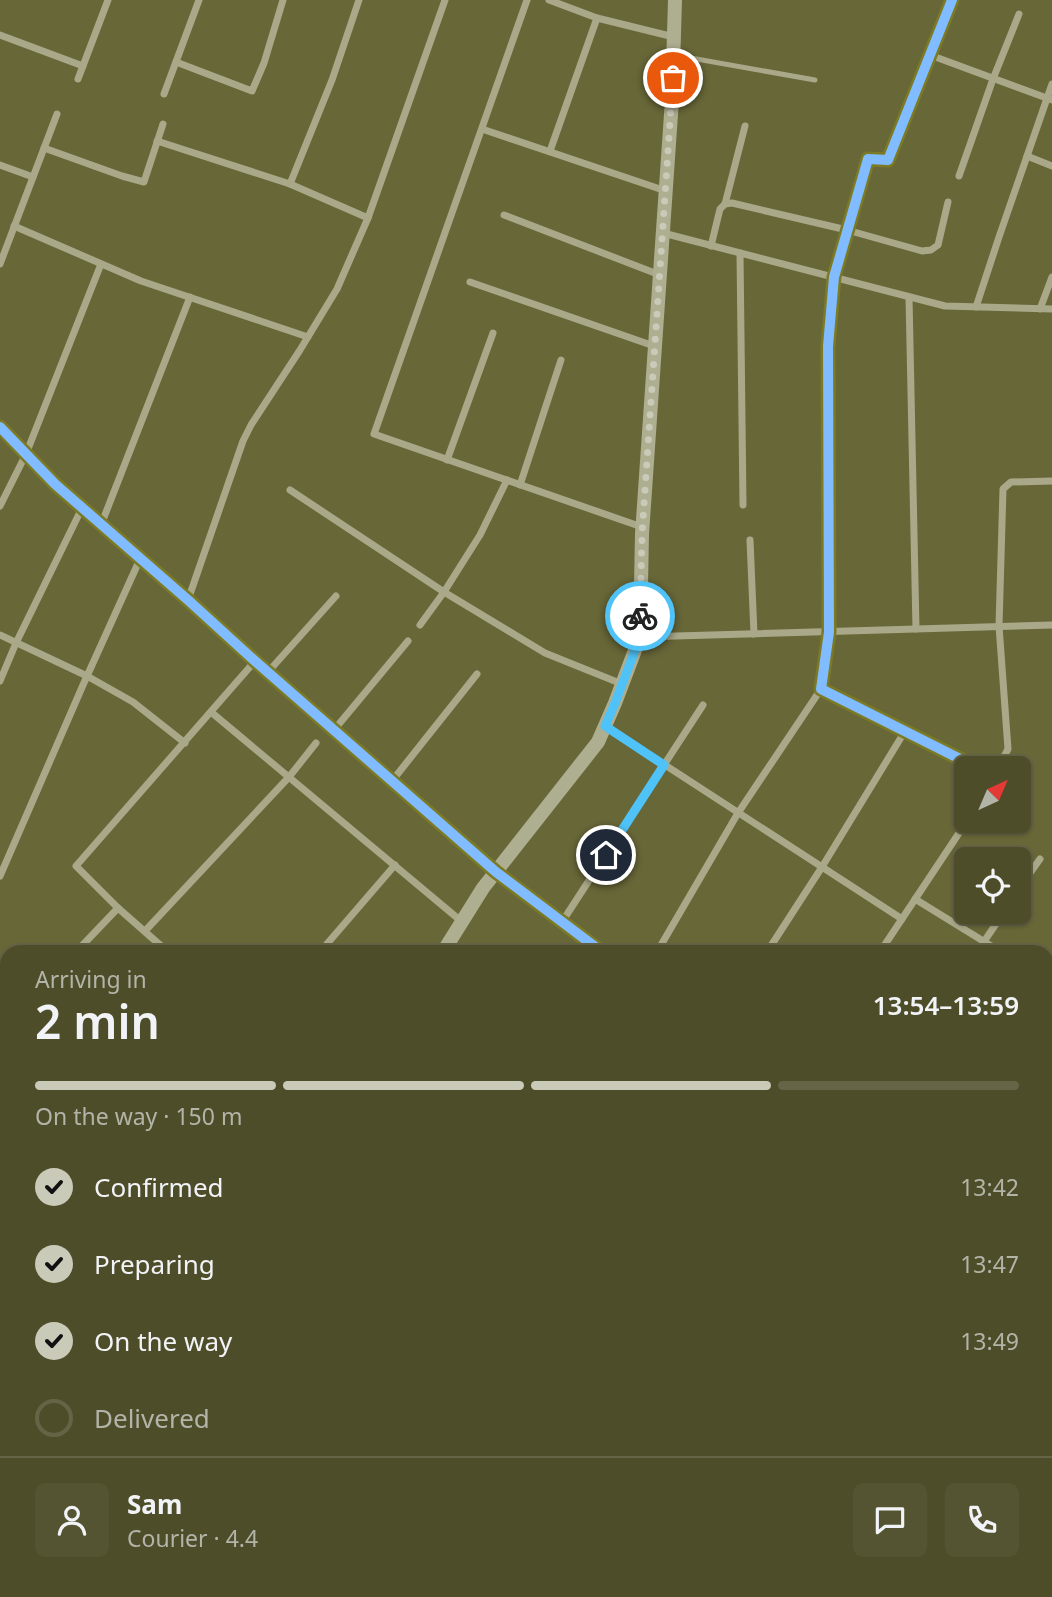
<!DOCTYPE html>
<meta charset="utf-8">
<style>
body{margin:0;font-family:"Noto Sans",sans-serif;background:#555432;color:#f1f3f6;height:100vh;display:flex;flex-direction:column;font-size:26px;white-space:nowrap}
*{box-sizing:border-box;margin:0}
p{font-size:23px;color:#b3b4a8}
.icon{flex:none;width:38px;height:38px;fill:none;stroke:currentColor;stroke-width:2;stroke-linecap:round;stroke-linejoin:round}
.map{position:relative;flex:1;overflow:hidden}
.panel{position:absolute;left:0px;top:945px;width:1054px;height:653px;display:flex;flex-direction:column;background:#4e4d2a;border-radius:21px 21px 0 0;box-shadow:0 2px 5px #0004,0 0 0 2px #656447}
.panel>*{flex:none}
.needle{width:46px;rotate:44deg}
.controls{position:absolute;left:954px;top:756px;display:grid;gap:14px}
.controls a{display:grid;place-items:center;width:77px;height:77px;border-radius:10px;background:#4e4d2a;box-shadow:0 2px 5px #0004,0 0 0 2px #656447;font-size:35px}
.pin{position:absolute;display:grid;place-items:center;width:60px;height:60px;color:#fff;margin:-30px;border:4px solid #fff;border-radius:50%;box-shadow:0 2px 7px #0007}
.courier{position:absolute;display:grid;place-items:center;width:70px;height:70px;margin:-35px;border:5px solid #4fc3f7;border-radius:50%;background:#fff;color:#222;box-shadow:0 2px 9px #0007}
.headline em{font-style:normal;font-weight:600}
.headline div{display:flex;flex-direction:column-reverse}
.headline{display:flex;align-items:center;justify-content:space-between;height:119px;padding:0 35px}
h1{font-size:46px;font-weight:600;line-height:52px}
.bar{display:grid;grid-template-columns:repeat(4,1fr);gap:10px 7px;align-content:center;height:84px;padding:0 35px}
.bar i{height:9px;border-radius:5px;background:#656447}
.bar .active{background:#cacab9}
.bar p{grid-column:span 4}
.line{display:flex;align-items:center;gap:18px;padding:0 35px;border-top:2px solid #656447}
.line div{flex:1}
.round{display:grid;place-items:center;flex:none;width:74px;height:74px;border-radius:10px;background:#555432}
ol{padding:0 35px;list-style:none}
li{display:flex;align-items:center;gap:21px;height:77px}
li p{margin-inline-start:auto}
li .icon{padding:7px;border-radius:50%;background:#cacab9;color:#111;stroke-width:4}
li:last-child{color:#b3b4a8}
li i{width:38px;height:38px;border:4px solid #656447;border-radius:50%}
.map>svg:first-child{display:block}
.building{fill:#80805c}
.lines{fill:none;stroke-linecap:round;stroke-linejoin:round}
.service{stroke:#a9a889;stroke-width:5}
.minor{stroke:#a9a889;stroke-width:7}
.tertiary{stroke:#a9a889;stroke-width:12}
.secondary{stroke:#aeae91;stroke-width:14}
.cycleway-casing{stroke:#7c7a24;stroke-width:15}
.cycleway{stroke:#80bcff;stroke-width:10}
.done{stroke:#cacab9;stroke-width:7;stroke-dasharray:0 12.6}
.route{stroke:#4fc3f7;stroke-width:9}
</style>
<div class="map">
<svg width="1052" height="1597" viewBox="0 0 1052 1597">
<rect width="100%" height="100%" fill="#686738"/>
<g class="building">
<polygon points="0,1311 7,1312 6,1351 0,1350"/>
<polygon points="981,1591 1005,1591 1002,1597 978,1597"/>
</g>
<g class="lines">
<polyline class="service" points="674,55 815,80"/>
<g class="minor">
<polyline points="527,0 374,434 642,527"/>
<polyline points="549,0 597,18 674,37"/>
<polyline points="952,0 888,160 868,159 834,277 828,346 829,632 821,689 978,768"/>
<polyline points="0,35 83,66"/>
<polyline points="930,55 1052,100"/>
<polyline points="176,62 252,91 264,63 283,0"/>
<polyline points="78,79 108,0"/>
<polyline points="164,94 199,0"/>
<polyline points="482,129 666,191"/>
<polyline points="157,141 290,184 368,218"/>
<polyline points="44,148 122,176 144,182 163,124"/>
<polyline points="550,151 597,18"/>
<polyline points="1027,156 1052,166"/>
<polyline points="0,165 33,177"/>
<polyline points="959,176 993,79 1019,14"/>
<polyline points="290,184 332,80 359,0"/>
<polyline points="725,204 745,126"/>
<polyline points="504,215 660,275"/>
<polyline points="14,226 141,281 308,337"/>
<polyline points="663,233 945,306 1052,309"/>
<polyline points="711,246 720,209 725,204 732,203 847,230 922,251 931,250 938,245 948,202"/>
<polyline points="740,253 743,505"/>
<polyline points="0,264 57,114"/>
<polyline points="470,282 654,346"/>
<polyline points="909,297 916,629"/>
<polyline points="976,307 999,237 1052,84"/>
<polyline points="1040,309 1052,277"/>
<polyline points="0,427 55,484 188,600 255,661 496,872 602,952"/>
<polyline points="447,460 493,333"/>
<polyline points="507,480 480,535 444,592 545,653 622,684"/>
<polyline points="520,485 561,360"/>
<polyline points="290,490 444,592 420,625"/>
<polyline points="0,506 26,454 101,264"/>
<polyline points="101,525 190,297"/>
<polyline points="750,540 754,634"/>
<polyline points="188,600 243,441 251,425 300,350 337,289 368,218 445,0"/>
<polyline points="0,635 87,676 133,702 185,743"/>
<polyline points="640,637 1052,625"/>
<polyline points="268,672 336,596"/>
<polyline points="0,681 16,643 82,508"/>
<polyline points="211,712 461,921"/>
<polyline points="605,726 902,919"/>
<polyline points="334,730 408,641"/>
<polyline points="998,768 1008,749 999,626 1003,489 1011,482 1052,481"/>
<polyline points="392,781 477,674"/>
<polyline points="0,876 83,685 140,559"/>
<polyline points="1018,890 1040,859"/>
<polyline points="915,899 1001,952"/>
<polyline points="562,922 703,705"/>
<polyline points="145,931 289,777 316,743"/>
<polyline points="76,952 118,908"/>
<polyline points="168,952 118,908 76,866 255,661"/>
<polyline points="320,952 395,865"/>
<polyline points="657,952 738,813 821,689"/>
<polyline points="767,952 822,867 905,731"/>
<polyline points="880,952 967,821"/>
<polyline points="977,952 1004,912"/>
<polyline points="1046,978 1052,970"/>
<polyline points="0,1090 4,1052"/>
<polyline points="1046,1182 1052,1183"/>
<polyline points="1046,1321 1052,1324"/>
<polyline points="0,1486 7,1487"/>
<polyline points="1047,1494 1052,1390"/>
<polyline points="716,1591 752,1597"/>
<polyline points="37,1597 39,1591"/>
<polyline points="118,1597 120,1591"/>
<polyline points="177,1597 178,1591"/>
<polyline points="391,1597 393,1591"/>
<polyline points="485,1597 486,1591"/>
<polyline points="597,1597 601,1591"/>
<polyline points="708,1597 712,1591"/>
<polyline points="793,1597 794,1591"/>
</g>
<g class="tertiary">
<polyline points="0,1356 7,1357"/>
<polyline points="0,1373 7,1374"/>
<polyline points="1046,1494 1052,1494"/>
<polyline points="1046,1516 1052,1516"/>
</g>
<g class="secondary">
<polyline points="443,952 483,888 598,742 615,703 640,637 642,534 672,100 675,0"/>
<polyline points="288,1597 290,1591"/>
</g>
<defs>
<g id="cycleway">
<polyline points="952,0 888,160 868,159 834,277 828,346 829,632 821,689 978,768"/>
<polyline points="0,427 55,484 188,600 255,661 496,872 602,952"/>
</g>
</defs>
<use href="#cycleway" class="cycleway-casing"/>
<use href="#cycleway" class="cycleway"/>
</g>
<g class="lines">
<polyline class="done" points="640,616 642,534 673,78"/>
<polyline class="route" points="606,855 664,765 605,726 615,703 640,637 640,616"/>
</g>
</svg>
<div class="controls">
<a><svg class="needle" viewBox="-14 -14 28 28"><path d="M0-13l5 13h-10z" fill="#e53935"/><path d="M0 13l5-13h-10z" fill="#b3b4a8"/></svg></a>
<a><svg class="icon" aria-label="locate" viewBox="0 0 24 24"><circle cx="12" cy="12" r="6"/><path d="M12 2v4M12 18v4M2 12h4M18 12h4"/></svg></a>
</div>
<div class="pin" style="left:673px;top:78px;background:#ea580c"><svg class="icon" aria-label="bag" viewBox="0 0 24 24"><path d="M5 8h14l-1 12H6zM9 8a3 3 0 0 1 6 0"/></svg></div>
<div class="pin" style="left:606px;top:855px;background:#1f2937"><svg class="icon" aria-label="home" viewBox="0 0 24 24"><path d="M3 11l9-7 9 7M6 9v11h12V9"/></svg></div>
<div class="courier" style="left:640px;top:616px"><svg class="icon" aria-label="bike" viewBox="0 0 24 24"><circle cx="6" cy="16" r="4"/><circle cx="18" cy="16" r="4"/><path d="M6 16l4-8h5l3 8M10 8l3 8H6M13 5h3"/></svg></div>
<section class="panel">
<div class="headline"><div><h1>2 min</h1><p>Arriving in</p></div><em>13:54–13:59</em></div>
<div class="bar"><i class="active"></i><i class="active"></i><i class="active"></i><i></i><p>On the way · 150 m</p></div>
<ol>
<li><svg class="icon" aria-label="check" viewBox="0 0 24 24"><path d="M5 12l5 5 9-10"/></svg>Confirmed<p>13:42</p></li>
<li><svg class="icon" aria-label="check" viewBox="0 0 24 24"><path d="M5 12l5 5 9-10"/></svg>Preparing<p>13:47</p></li>
<li><svg class="icon" aria-label="check" viewBox="0 0 24 24"><path d="M5 12l5 5 9-10"/></svg>On the way<p>13:49</p></li>
<li><i></i>Delivered</li>
</ol>
<div class="line" style="height:126px"><a class="round"><svg class="icon" aria-label="person" viewBox="0 0 24 24"><circle cx="12" cy="8" r="4"/><path d="M4 21q1-7 8-7t8 7"/></svg></a><div><b>Sam</b><p>Courier · 4.4</p></div><a class="round"><svg class="icon" aria-label="chat" viewBox="0 0 24 24"><path d="M4 5h16v11H9l-5 4z"/></svg></a><a class="round"><svg class="icon" aria-label="phone" viewBox="0 0 24 24"><path d="M5 4h4l2 5-3 2q2 4 5 5l2-3 5 2v4C11 20 4 13 5 4z"/></svg></a></div>
</section>
</div>
